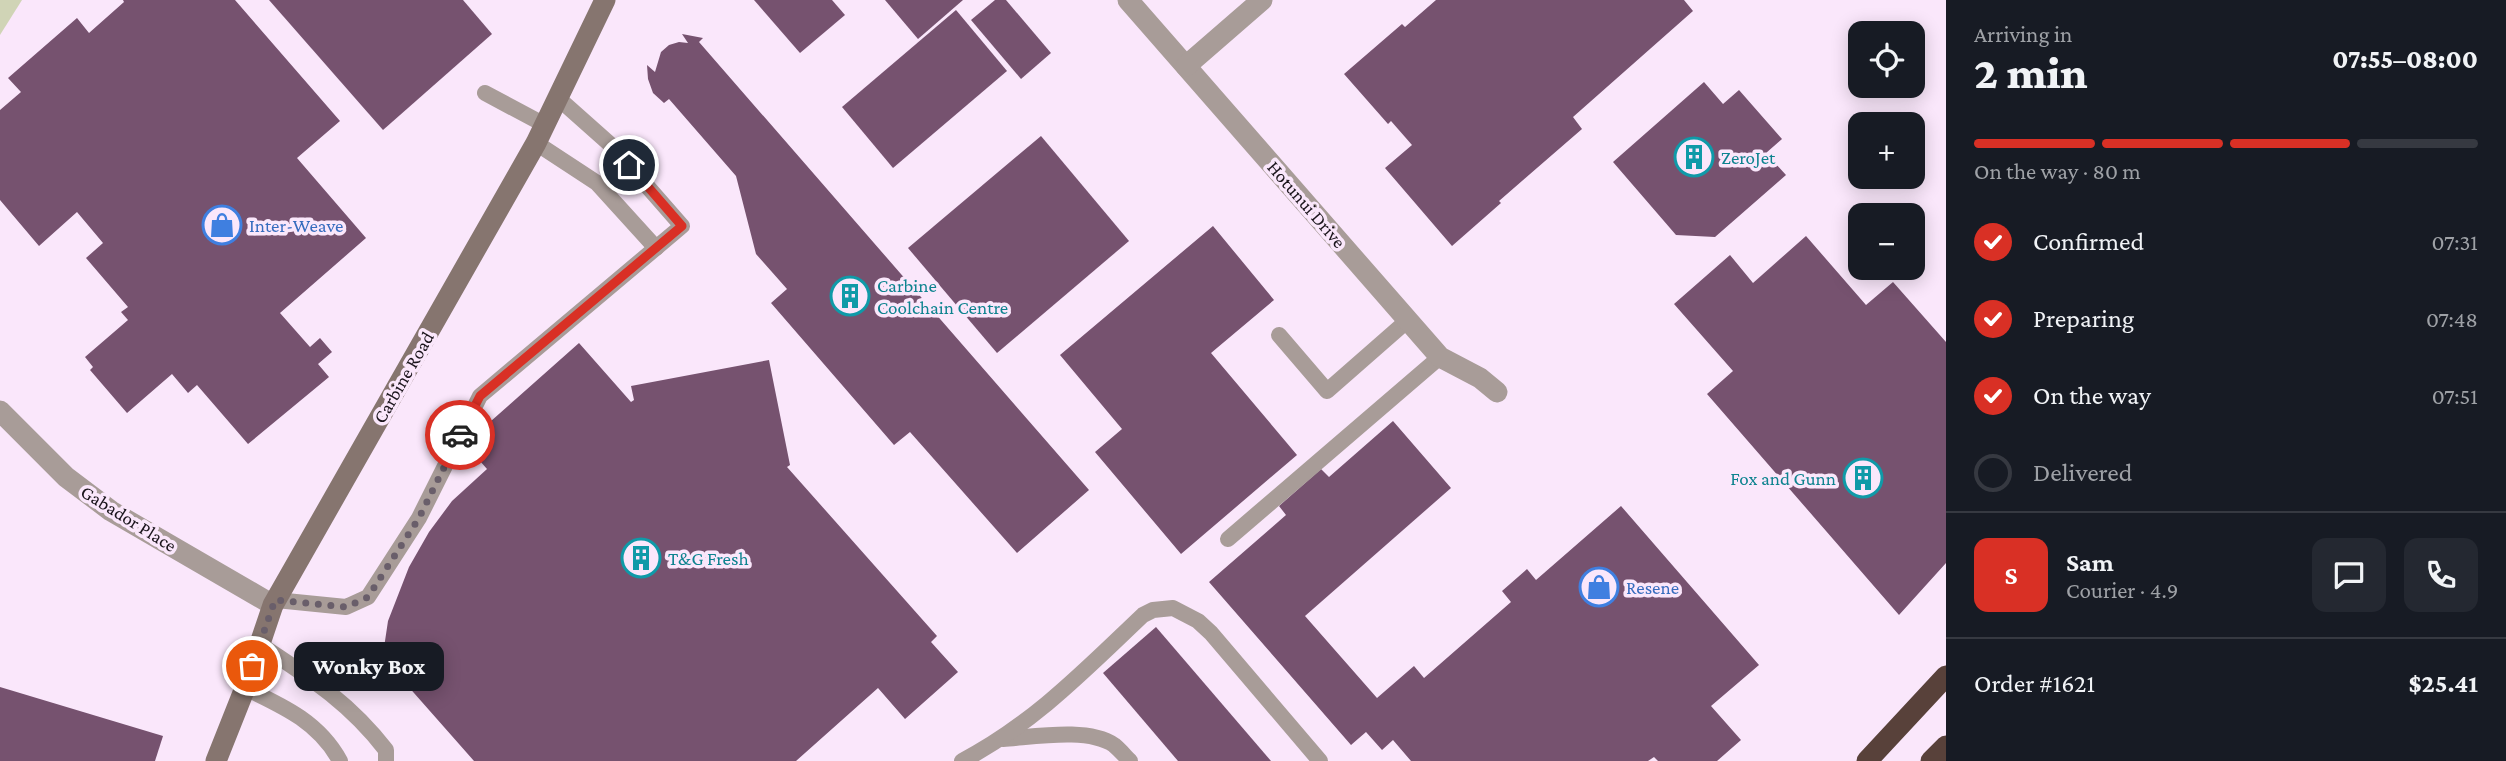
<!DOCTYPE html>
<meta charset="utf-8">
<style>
body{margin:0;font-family:"Crimson Pro",serif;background:#242831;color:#f1f3f6;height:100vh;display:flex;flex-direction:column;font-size:26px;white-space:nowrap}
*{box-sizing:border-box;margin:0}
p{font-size:23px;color:#9ea1a6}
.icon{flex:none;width:38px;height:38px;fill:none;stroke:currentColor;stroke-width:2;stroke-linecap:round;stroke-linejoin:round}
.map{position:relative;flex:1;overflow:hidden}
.panel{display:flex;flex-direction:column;background:#171b24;width:560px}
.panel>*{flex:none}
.controls{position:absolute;left:1848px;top:21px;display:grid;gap:14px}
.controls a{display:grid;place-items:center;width:77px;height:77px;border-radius:14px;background:#171b24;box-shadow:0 4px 18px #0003;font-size:35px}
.pin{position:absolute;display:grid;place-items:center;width:60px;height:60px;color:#fff;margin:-30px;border:4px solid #fff;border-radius:50%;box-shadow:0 2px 7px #0007}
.courier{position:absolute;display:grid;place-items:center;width:70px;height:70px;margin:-35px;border:5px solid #d93025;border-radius:50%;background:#fff;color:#222;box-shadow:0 2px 9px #0007}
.bubble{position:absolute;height:49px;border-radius:14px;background:#171b24;box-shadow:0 4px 18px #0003;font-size:23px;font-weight:800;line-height:49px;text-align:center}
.summary em{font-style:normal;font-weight:800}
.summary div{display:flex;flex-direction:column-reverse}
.summary{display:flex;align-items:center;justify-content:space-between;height:119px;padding:0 28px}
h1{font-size:46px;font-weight:800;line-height:52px}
.bar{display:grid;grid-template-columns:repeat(4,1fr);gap:10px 7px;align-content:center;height:84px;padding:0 28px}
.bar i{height:9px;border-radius:5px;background:#363941}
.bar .on{background:#d93025}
.bar p{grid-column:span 4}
.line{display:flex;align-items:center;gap:18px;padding:0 28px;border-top:2px solid #363941}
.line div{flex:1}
.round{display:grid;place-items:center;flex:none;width:74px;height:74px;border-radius:14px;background:#242831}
ol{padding:0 28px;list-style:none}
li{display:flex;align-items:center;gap:21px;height:77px}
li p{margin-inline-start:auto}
li .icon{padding:7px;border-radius:50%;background:#d93025;color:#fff;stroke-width:4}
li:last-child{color:#9ea1a6}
li i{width:38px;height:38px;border:4px solid #363941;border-radius:50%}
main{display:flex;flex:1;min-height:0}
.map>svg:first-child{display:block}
.green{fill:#d0d4b6}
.building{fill:#76526f}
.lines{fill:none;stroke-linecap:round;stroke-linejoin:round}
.lane{stroke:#a89c98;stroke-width:16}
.street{stroke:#a89c98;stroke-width:21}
.secondary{stroke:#86756f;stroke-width:21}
.highway{stroke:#58413a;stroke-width:21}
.done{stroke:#695e6a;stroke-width:7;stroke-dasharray:0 12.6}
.route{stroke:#d93025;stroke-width:9}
.labels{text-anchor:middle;stroke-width:7;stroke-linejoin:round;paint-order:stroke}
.culture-label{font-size:19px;fill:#0d838f;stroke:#fae7fb;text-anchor:start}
.street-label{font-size:19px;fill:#1b151c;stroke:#fae7fb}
.shop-label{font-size:19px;fill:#366cbe;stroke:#fae7fb;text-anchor:start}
</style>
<main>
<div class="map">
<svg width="1946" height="761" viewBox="0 0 1946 761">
<rect width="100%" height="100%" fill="#fae7fb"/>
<polygon class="green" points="0,0 22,0 0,35"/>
<g class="building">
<polygon points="123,0 235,0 340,121 297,158 366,238 280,313 310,347 320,338 332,352 318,364 329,377 248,444 197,385 188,393 172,374 127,413 90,370 93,367 85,357 128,320 121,312 128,307 86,258 103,243 77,212 39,246 0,200 0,110 21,92 8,78 77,18 89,33 124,2"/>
<polygon points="269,0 463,0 492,34 383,130"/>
<polygon points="754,0 832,0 845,15 800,53"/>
<polygon points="885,0 963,0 918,39"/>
<polygon points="995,0 1006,0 1051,53 1021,79 971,20"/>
<polygon points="1436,0 1684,0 1693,11 1573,117 1582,129 1499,201 1501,203 1452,246 1385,168 1412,145 1391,121 1388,124 1344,74 1402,24 1405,27"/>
<polygon points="956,10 1007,71 893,168 842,107"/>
<polygon points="682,34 703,38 699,42 1089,490 1017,553 910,432 894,445 771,303 787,289 756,254 736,176 669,99 664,103 653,93 648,79 647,65 655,72 661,52 669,45 679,42 688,43"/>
<polygon points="1704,82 1723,104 1739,90 1782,139 1766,153 1786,175 1715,237 1676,235 1613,162"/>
<polygon points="1041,136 1129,241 997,353 908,248"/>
<polygon points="1213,226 1274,300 1211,353 1297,455 1181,554 1095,452 1122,429 1060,355"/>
<polygon points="1806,236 1866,305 1893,282 1946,342 1946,563 1899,615 1707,394 1733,371 1674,304 1730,255 1753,283"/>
<polygon points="579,343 631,402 634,400 631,386 769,360 790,465 787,467 937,636 931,642 958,672 905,719 878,688 796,761 474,761 384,659 382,661 388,621 409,567 429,532 452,501 487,469 465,444"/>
<polygon points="1393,421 1451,488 1305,616 1377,698 1414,666 1424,678 1511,602 1502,591 1527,569 1536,580 1621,506 1759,665 1711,706 1741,740 1717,761 1658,761 1654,757 1648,761 1411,761 1393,740 1382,750 1366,732 1351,745 1209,582 1286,515 1279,506 1321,469 1329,477"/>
<polygon points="1156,627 1271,761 1178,761 1103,673"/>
<polygon points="0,687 163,736 155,761 0,761"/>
</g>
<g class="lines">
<g class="lane">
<polyline points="485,93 545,125"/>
<polyline points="536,143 597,183 656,248"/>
<polyline points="1279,335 1327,391 1408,320"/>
<polyline points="1228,539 1440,357"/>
<polyline points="276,600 346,607 368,597 419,518 480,396 682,226 612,146 558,98"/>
<path d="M259 644C309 677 349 702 386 750V761"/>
<path d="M245 688C283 706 319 722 340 761"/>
<path d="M1003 739C1034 737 1088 727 1114 745 1120 750 1125 756 1130 761"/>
<path d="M962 761C1033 724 1085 670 1143 615L1153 610 1173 608 1198 621 1211 633 1320 761"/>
</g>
<g class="street">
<polyline points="1128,0 1440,357 1480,378 1497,392"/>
<polyline points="1186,66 1262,0"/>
<polyline points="0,411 66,477 111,511 273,605"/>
</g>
<polyline class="secondary" points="216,761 245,688 273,605 536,143 605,0"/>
<g class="highway">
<polyline points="1867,761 1946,676"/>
<polyline points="1931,761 1946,746"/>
</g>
</g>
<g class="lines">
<polyline class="done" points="252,666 275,600 346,607 368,597 419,518 460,435"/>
<polyline class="route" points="460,435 480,396 682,226 629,165"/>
</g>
<defs>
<symbol id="building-ring" viewBox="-11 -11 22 22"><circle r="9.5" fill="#fae7fb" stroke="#0f9aa8" stroke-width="1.5"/><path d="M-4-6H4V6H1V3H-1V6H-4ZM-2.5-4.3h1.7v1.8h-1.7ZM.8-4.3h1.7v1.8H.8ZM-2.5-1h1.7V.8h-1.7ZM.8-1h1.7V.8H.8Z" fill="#0f9aa8"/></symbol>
<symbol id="shop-ring" viewBox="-11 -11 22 22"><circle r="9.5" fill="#fae7fb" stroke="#3f7fe0" stroke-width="1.5"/><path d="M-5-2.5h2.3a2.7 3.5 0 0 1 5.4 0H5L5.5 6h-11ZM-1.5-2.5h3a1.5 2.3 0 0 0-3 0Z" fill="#3f7fe0"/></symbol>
</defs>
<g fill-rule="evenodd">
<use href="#building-ring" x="1672" y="135" width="44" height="44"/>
<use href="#shop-ring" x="200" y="203" width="44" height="44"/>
<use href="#building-ring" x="828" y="274" width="44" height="44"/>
<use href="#building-ring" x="1841" y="456" width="44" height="44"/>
<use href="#building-ring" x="619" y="536" width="44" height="44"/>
<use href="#shop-ring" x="1577" y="565" width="44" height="44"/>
</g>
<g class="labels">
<g class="culture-label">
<text x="1721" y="164">ZeroJet</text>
<text x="877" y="292">Carbine<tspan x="877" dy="22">Coolchain Centre</tspan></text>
<text x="1836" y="485" text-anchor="end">Fox and Gunn</text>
<text x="668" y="565">T&amp;G Fresh</text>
</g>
<g class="street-label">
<text transform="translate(1307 204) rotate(49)" y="7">Hotunui Drive</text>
<text transform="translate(403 377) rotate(-60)" y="7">Carbine Road</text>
<text transform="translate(129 518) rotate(32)" y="7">Gabador Place</text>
</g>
<g class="shop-label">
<text x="249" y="232">Inter-Weave</text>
<text x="1626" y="594">Resene</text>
</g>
</g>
</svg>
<div class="controls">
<a><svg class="icon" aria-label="locate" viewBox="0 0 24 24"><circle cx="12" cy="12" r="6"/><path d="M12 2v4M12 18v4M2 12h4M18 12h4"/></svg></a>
<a>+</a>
<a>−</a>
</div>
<div class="pin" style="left:252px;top:666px;background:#ea580c"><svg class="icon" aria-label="bag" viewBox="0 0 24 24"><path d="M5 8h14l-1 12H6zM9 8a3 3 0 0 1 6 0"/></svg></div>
<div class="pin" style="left:629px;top:165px;background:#1f2937"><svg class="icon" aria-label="home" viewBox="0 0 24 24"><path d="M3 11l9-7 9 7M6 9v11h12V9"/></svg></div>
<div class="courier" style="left:460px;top:435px"><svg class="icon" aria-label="car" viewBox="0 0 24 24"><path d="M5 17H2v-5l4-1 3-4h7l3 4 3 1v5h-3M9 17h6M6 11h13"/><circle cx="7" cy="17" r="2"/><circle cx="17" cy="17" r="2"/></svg></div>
<div class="bubble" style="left:294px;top:642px;width:150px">Wonky Box</div>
</div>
<section class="panel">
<div class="summary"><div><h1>2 min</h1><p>Arriving in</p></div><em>07:55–08:00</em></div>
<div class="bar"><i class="on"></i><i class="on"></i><i class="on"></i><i></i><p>On the way · 80 m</p></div>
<ol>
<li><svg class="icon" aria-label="check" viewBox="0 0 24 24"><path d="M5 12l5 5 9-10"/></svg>Confirmed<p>07:31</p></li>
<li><svg class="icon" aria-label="check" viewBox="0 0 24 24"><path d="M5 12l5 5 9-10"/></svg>Preparing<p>07:48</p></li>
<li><svg class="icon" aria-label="check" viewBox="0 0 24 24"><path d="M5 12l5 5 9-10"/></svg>On the way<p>07:51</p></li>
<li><i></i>Delivered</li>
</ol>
<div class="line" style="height:126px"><b class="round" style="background:#d93025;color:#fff">S</b><div><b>Sam</b><p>Courier · 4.9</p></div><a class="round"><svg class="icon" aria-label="chat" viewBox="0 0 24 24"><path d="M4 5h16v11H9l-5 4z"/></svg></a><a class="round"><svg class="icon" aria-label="phone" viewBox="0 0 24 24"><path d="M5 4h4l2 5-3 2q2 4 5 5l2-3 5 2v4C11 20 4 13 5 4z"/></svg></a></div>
<div class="line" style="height:91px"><div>Order #1621</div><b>$25.41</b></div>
</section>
</main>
